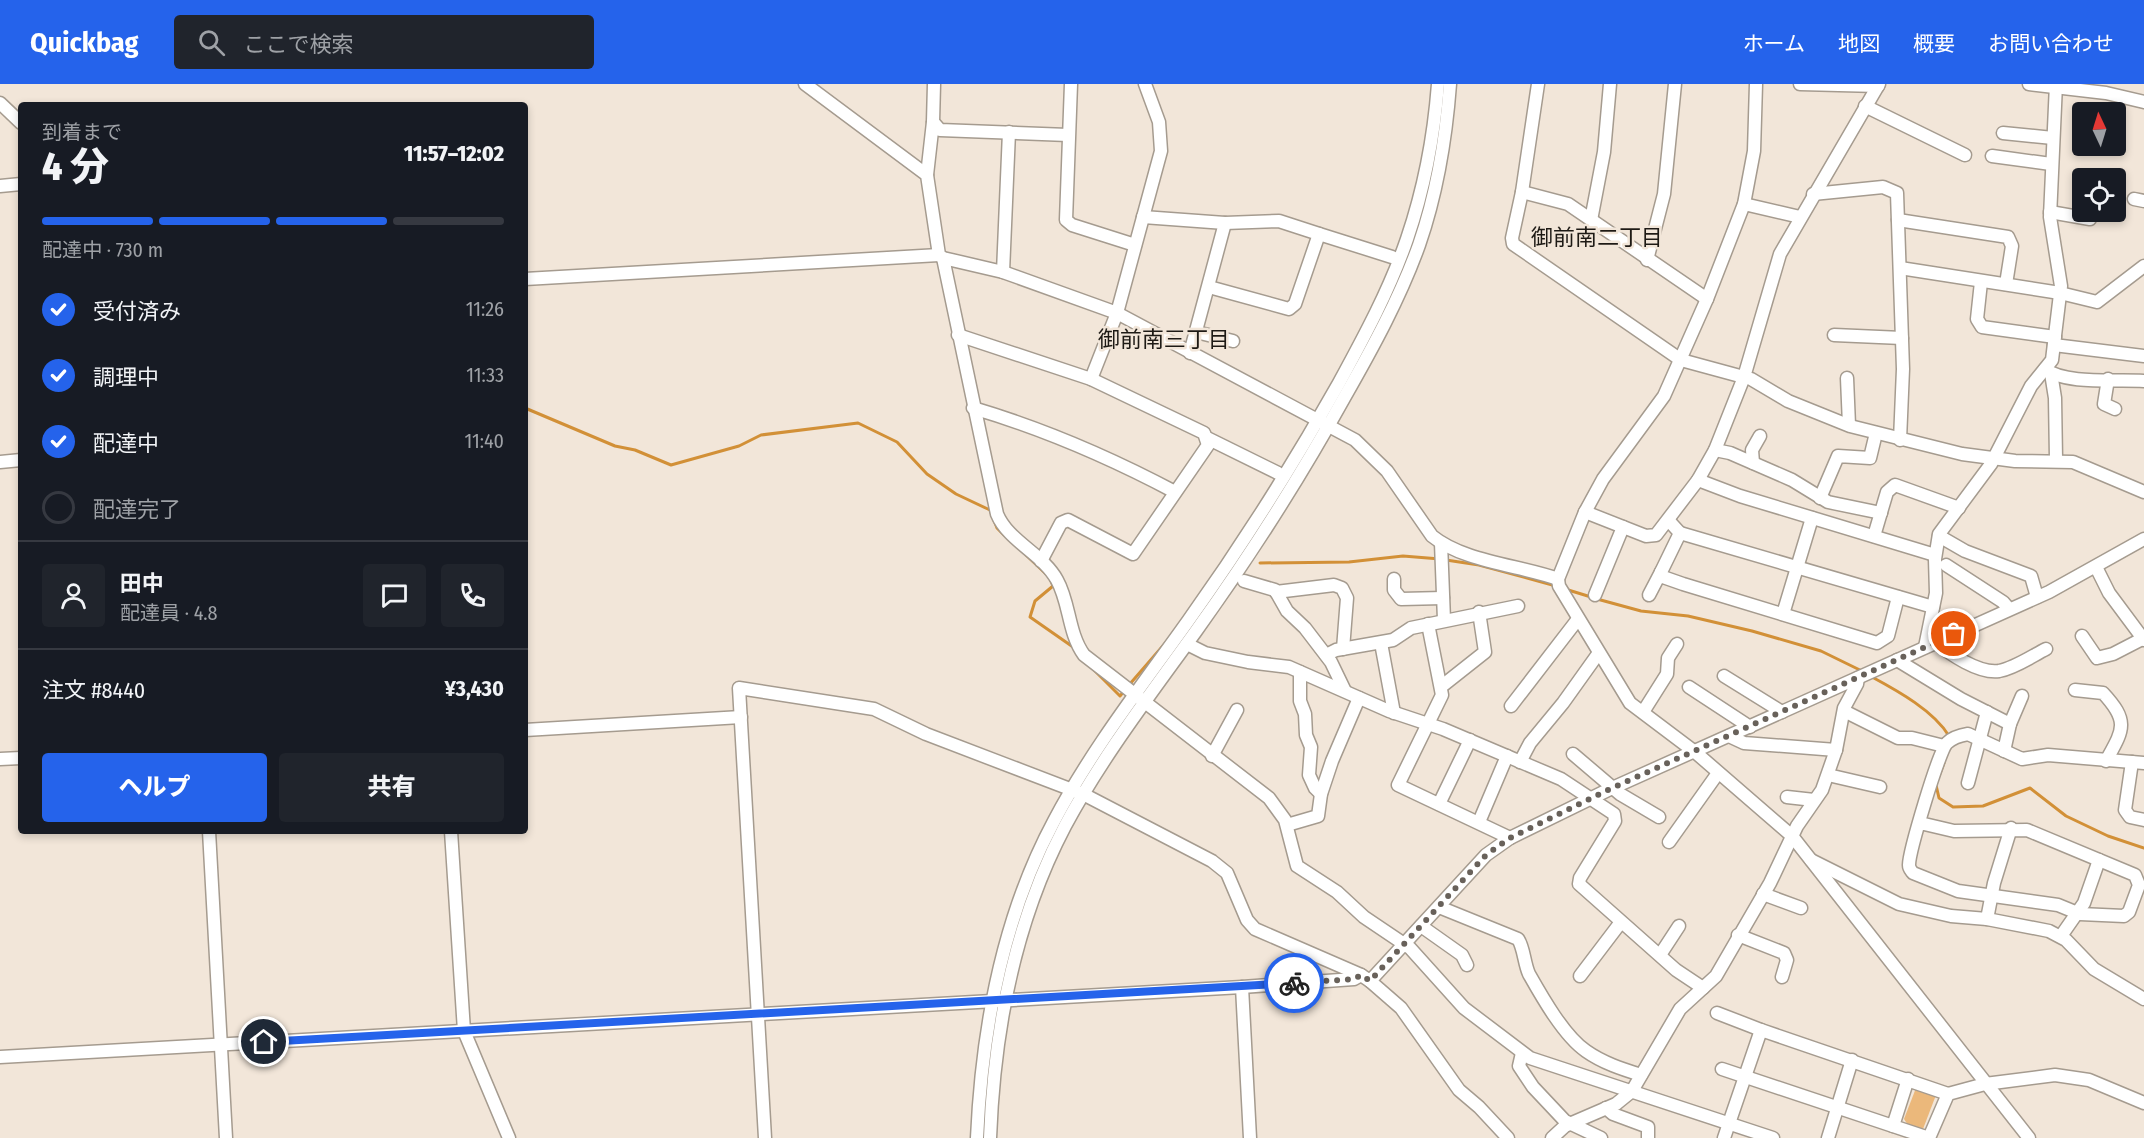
<!DOCTYPE html>
<html lang="ja">
<meta charset="utf-8">
<style>
body{margin:0;font-family:"Fira Sans Condensed","Noto Sans JP",sans-serif;background:#20242c;color:#f1f3f6;height:100vh;display:flex;flex-direction:column;font-size:22px;white-space:nowrap}
*{box-sizing:border-box;margin:0}
p{font-size:20px;color:#9ea1a6}
.icon{flex:none;width:33px;height:33px;fill:none;stroke:currentColor;stroke-width:2;stroke-linecap:round;stroke-linejoin:round}
.map{position:relative;flex:1;overflow:hidden}
.side{position:absolute;left:18px;top:18px;width:510px;height:732px;display:flex;flex-direction:column;background:#171b24;border-radius:6px;box-shadow:0 3px 9px #0003}
.side>*{flex:none}
.needle{width:39px;rotate:356deg}
.controls{position:absolute;left:2072px;top:18px;display:grid;gap:12px}
.controls a{display:grid;place-items:center;width:54px;height:54px;border-radius:6px;background:#171b24;box-shadow:0 3px 9px #0003;font-size:30px}
.pin{position:absolute;display:grid;place-items:center;width:51px;height:51px;color:#fff;margin:-26px;border:3px solid #fff;border-radius:50%;box-shadow:0 2px 6px #0007}
.courier{position:absolute;display:grid;place-items:center;width:60px;height:60px;margin:-30px;border:4px solid #2563eb;border-radius:50%;background:#fff;color:#222;box-shadow:0 2px 8px #0007}
.head em{font-style:normal;font-weight:800}
.head div{display:flex;flex-direction:column-reverse}
.head{display:flex;align-items:center;justify-content:space-between;height:102px;padding:0 24px}
h1{font-size:39px;font-weight:800;line-height:45px}
.bar{display:grid;grid-template-columns:repeat(4,1fr);gap:9px 6px;align-content:center;height:72px;padding:0 24px}
.bar i{height:8px;border-radius:4px;background:#363941}
.bar .selected{background:#2563eb}
.bar p{grid-column:span 4}
.line{display:flex;align-items:center;gap:15px;padding:0 24px;border-top:2px solid #363941}
.line div{flex:1}
.round{display:grid;place-items:center;flex:none;width:63px;height:63px;border-radius:6px;background:#20242c}
ol{padding:0 24px;list-style:none}
li{display:flex;align-items:center;gap:18px;height:66px}
li p{margin-inline-start:auto}
li .icon{padding:6px;border-radius:50%;background:#2563eb;color:#fff;stroke-width:4}
li:last-child{color:#9ea1a6}
li i{width:33px;height:33px;border:3px solid #363941;border-radius:50%}
.cta{display:flex;gap:12px;margin-top:auto;padding:12px 24px}
.cta a{flex:1;height:69px;border-radius:6px;background:#2563eb;color:#fff;font-size:24px;font-weight:800;line-height:69px;text-align:center}
.cta a+a{background:#20242c;color:#f1f3f6}
header{display:flex;align-items:center;gap:36px;box-sizing:border-box;height:84px;padding:0 30px;background:#2563eb;color:#fff}
header strong{font-size:28px}
nav{display:flex;gap:33px;margin-inline-start:auto;font-size:21px}
.search{width:420px;height:54px;background:#20242c;display:flex;align-items:center;gap:15px;box-sizing:border-box;padding:0 21px;border-radius:6px;color:#9ea1a6;font-size:22px}
.map>svg:first-child{display:block}
.green{fill:#ebb87b}
.lines{fill:none;stroke-linecap:round;stroke-linejoin:round}
.stream{stroke:#d29037;stroke-width:3}
.minor-casing{stroke:#a59b8f;stroke-width:15}
.minor{stroke:#fff;stroke-width:12}
.done{stroke:#68615a;stroke-width:6;stroke-dasharray:0 10.8}
.route{stroke:#2563eb;stroke-width:8}
.labels{text-anchor:middle;stroke-width:5;stroke-linejoin:round;paint-order:stroke}
.neighbourhood-label{font-size:22px;fill:#1e1a15;stroke:#f2e6d9}
</style>
<header>
<strong>Quickbag</strong>
<div class="search"><svg class="icon" aria-label="search" viewBox="0 0 24 24"><circle cx="10" cy="10" r="6"/><path d="M15 15l6 6"/></svg>ここで検索</div>
<nav><a>ホーム</a><a>地図</a><a>概要</a><a>お問い合わせ</a></nav>
</header>
<div class="map">
<svg width="2144" height="1054" viewBox="0 0 2144 1054">
<rect width="100%" height="100%" fill="#f2e6d9"/>
<polygon class="green" points="1916,1004 1936,1011 1923,1045 1908,1041 1904,1035"/>
<g class="lines">
<g class="stream">
<polyline points="525,324 615,362 635,366 671,381 739,362 761,351 858,339 897,358 927,390 956,410 990,426 997,444 1004,451"/>
<polyline points="1026,471 1046,490"/>
<polyline points="1446,476 1479,481 1556,502"/>
<polyline points="1260,479 1349,478 1403,472 1440,475"/>
<polyline points="1051,497 1053,502 1035,517 1030,533 1073,563"/>
<polyline points="1565,505 1591,513"/>
<polyline points="1597,515 1641,527 1688,532 1752,547 1821,567 1864,588"/>
<polyline points="1094,586 1120,612 1125,606"/>
<path d="M1872 593C1898 607 1934 627 1949 652"/>
<polyline points="1129,601 1168,556"/>
<polyline points="1939,692 1944,679"/>
<polyline points="1936,701 1939,714 1953,723 1983,722 2030,704 2066,732 2108,752 2144,764"/>
</g>
<defs>
<g id="minor">
<path d="M805 0 927 91 939 171 943 174 1003 188 1117 229 1355 356 1387 387 1432 452C1464 478 1519 481 1558 495"/>
<polyline points="934,0 933,38 940,46 1068,51"/>
<polyline points="1071,0 1066,136 1072,141 1135,161"/>
<polyline points="1538,0 1522,108 1512,154 1513,160 1681,276 1751,295 1788,317 1850,342 1962,370 2015,377 2073,378 2144,408"/>
<polyline points="1756,0 1754,67 1744,120 1707,215 1664,312 1603,395 1585,428 1558,495 1559,502 1630,619 1695,668 1792,752 2029,1054"/>
<polyline points="1800,0 1878,2"/>
<polyline points="2029,0 2106,9 2144,18"/>
<polyline points="0,19 21,39"/>
<polyline points="1865,22 1965,71"/>
<polyline points="2003,49 2053,54"/>
<polyline points="1992,72 2051,80"/>
<polyline points="927,91 933,38"/>
<polyline points="0,102 21,100"/>
<polyline points="1522,108 1568,120 1707,215"/>
<polyline points="1813,110 1883,103 1897,109 1903,285 1900,356"/>
<polyline points="2134,115 2144,117"/>
<polyline points="1744,120 1800,133"/>
<polyline points="2050,128 2090,135"/>
<polyline points="1143,133 1225,139 1279,137 1319,150 1295,220 1289,225 1209,203"/>
<polyline points="1591,136 1604,68 1610,0"/>
<polyline points="1898,136 2008,153 2012,162 2006,200"/>
<polyline points="1319,150 1392,173"/>
<path d="M943 174 997 430C1008 457 1043 470 1057 496 1070 519 1068 549 1084 571L1269 714 1285 736 1297 782 1337 808 1364 833 1410 864 1464 924 1530 974 1773 1054"/>
<polyline points="1647,176 1664,110 1675,0"/>
<polyline points="1900,184 2060,209 2097,218 2144,182"/>
<polyline points="1003,188 1009,48"/>
<polyline points="525,195 939,171"/>
<polyline points="1981,198 1977,235 1982,243 2055,253"/>
<polyline points="1196,248 1233,257"/>
<polyline points="958,251 1091,295 1204,349 1208,361 1133,470 1068,436 1061,439 1041,477"/>
<polyline points="1834,251 1902,254"/>
<polyline points="2054,261 2144,272"/>
<polyline points="1190,269 1225,139"/>
<path d="M2045 285C2066 301 2117 295 2144 297"/>
<polyline points="2051,289 2055,314 2056,375"/>
<polyline points="1847,294 1849,341"/>
<polyline points="1091,295 1117,229 1161,67 1159,38 1145,0"/>
<polyline points="2108,295 2104,320 2115,325"/>
<path d="M973 324C1044 345 1109 373 1175 408"/>
<polyline points="1207,354 1278,389"/>
<polyline points="1715,366 1730,369 1792,396 1828,418 1881,429"/>
<polyline points="0,378 21,376"/>
<polyline points="1753,379 1752,366 1760,352"/>
<polyline points="1698,396 1740,412 1935,471"/>
<polyline points="1820,414 1838,372 1870,374 1876,349"/>
<polyline points="1585,428 1646,452 1656,451 1698,396 1715,366 1744,293 1780,170 1879,0"/>
<polyline points="1669,437 1680,449 1661,488 1663,493 1683,500 1877,559 1888,552 1898,513"/>
<polyline points="1680,449 1933,523"/>
<polyline points="1874,452 1887,408 1895,401 1959,424"/>
<polyline points="1939,452 1965,467 2031,492 2037,513"/>
<polyline points="1441,459 1444,536"/>
<polyline points="1946,481 2003,518 2009,525"/>
<polyline points="2096,483 2109,509 2144,556"/>
<polyline points="1394,495 1394,506 1401,515 1443,514"/>
<polyline points="1244,497 1275,506 1287,527 1305,544 1331,578 1345,607"/>
<polyline points="1276,508 1334,501 1342,504 1347,514 1343,565"/>
<polyline points="1595,511 1623,443"/>
<polyline points="1649,511 1661,488"/>
<polyline points="1783,530 1812,434"/>
<polyline points="1428,540 1442,611 1398,701 1510,754"/>
<polyline points="2082,552 2097,574 2113,570 2142,555"/>
<path d="M1935 558C1950 570 1979 590 1999 587 2015 584 2032 572 2046 565"/>
<polyline points="1381,559 1394,629"/>
<polyline points="1187,560 1205,569 1248,578 1289,583 1389,627 1443,645 1561,695 1614,730 1615,737 1580,794 1579,800 1676,886 1703,904"/>
<polyline points="1925,563 1936,509 1935,475 1939,450 1991,380 2031,302 2052,276 2061,202 2050,133 2056,0"/>
<polyline points="1326,571 1336,566 1393,556 1411,544 1518,522"/>
<polyline points="1897,576 1961,615 2010,640"/>
<polyline points="1300,588 1300,617 1305,630 1306,651 1311,663 1309,691 1315,704 1321,710"/>
<polyline points="1724,592 1782,628"/>
<polyline points="1442,602 1485,568 1479,528"/>
<polyline points="1689,603 1750,643"/>
<path d="M2075 606 2103 609C2130 638 2123 646 2106 677"/>
<polyline points="1511,622 1578,535"/>
<polyline points="1844,627 1898,654 1912,654 1944,662"/>
<polyline points="1643,628 1667,590 1668,574 1677,560"/>
<polyline points="525,646 741,633"/>
<polyline points="1729,652 1744,659 1836,666"/>
<polyline points="2004,667 2010,640 2022,612"/>
<polyline points="1573,670 1620,710 1659,733"/>
<polyline points="1212,672 1237,626"/>
<polyline points="0,675 21,674"/>
<polyline points="1520,678 1530,659 1563,619 1598,570"/>
<polyline points="2132,678 2125,726 2130,733 2144,736"/>
<polyline points="1828,691 1880,703"/>
<polyline points="1968,699 1987,628"/>
<polyline points="1787,713 1814,716"/>
<polyline points="1439,720 1470,656"/>
<polyline points="1479,738 1507,672"/>
<path d="M1920 739 1954 747 2027 746 2135 791 2139 801 2129 828 2124 832 2080 830 2058 821 1958 807 1913 789C1911 786 1909 785 1909 781 1909 768 1939 666 1947 659 1952 654 1962 651 1968 650L2022 675 2048 671 2144 679"/>
<polyline points="1287,741 1318,732 1321,710 1332,677 1359,614"/>
<polyline points="209,747 226,1054"/>
<polyline points="451,747 464,947 509,1054"/>
<polyline points="1669,758 1718,689"/>
<polyline points="1811,776 1899,820 1951,832 1987,835 2049,847 2066,856 2094,885 2144,915"/>
<polyline points="1763,810 1801,824"/>
<path d="M1439 823 1518 855C1524 864 1524 879 1529 890 1542 913 1564 952 1586 967 1603 979 1622 985 1641 991"/>
<polyline points="1987,835 1994,799 2011,744"/>
<polyline points="1421,842 1462,871 1467,881"/>
<polyline points="1738,851 1784,869 1787,876 1782,893"/>
<polyline points="2061,852 2084,819 2099,776"/>
<polyline points="1660,871 1679,842"/>
<polyline points="1580,892 1621,838"/>
<polyline points="1370,897 1401,924 1459,1006 1479,1023 1508,1054"/>
<polyline points="1242,903 1250,1054"/>
<polyline points="1717,929 1761,946"/>
<polyline points="1522,969 1519,982 1533,1003 1565,1037 1601,1054"/>
<polyline points="0,973 1242,903 1354,895 1361,891 1370,897 1486,771 1510,754 1610,705 2049,508 2144,455"/>
<polyline points="1722,985 1893,1042"/>
<polyline points="1908,995 1893,1042 1929,1054"/>
<polyline points="1606,1024 1613,1030 1648,1043 1648,1054"/>
<polyline points="765,1054 739,604 874,625 926,650 1083,710 1212,777 1227,789 1247,836 1255,845 1361,891"/>
<path d="M977 1054C982 944 1002 834 1054 737 1092 665 1141 603 1188 537 1243 460 1293 381 1339 299 1364 253 1390 205 1407 155 1424 105 1434 53 1438 0"/>
<path d="M990 1054C994 946 1014 839 1065 742 1102 673 1150 611 1196 547 1250 472 1299 395 1344 314 1372 265 1400 214 1419 161 1437 109 1446 54 1450 0"/>
<polyline points="1552,1054 1565,1042 1616,1020 1632,1007 1680,925 1716,892 1770,799 1797,742 1822,706 1836,666 1844,624 1857,600 1858,594"/>
<polyline points="1724,1054 1761,946 1948,1010"/>
<polyline points="1828,1054 1852,976"/>
<polyline points="1929,1054 1948,1010 1985,1000 2055,991 2089,996 2144,1019"/>
</g>
</defs>
<use href="#minor" class="minor-casing"/>
<use href="#minor" class="minor"/>
</g>
<g class="lines">
<polyline class="done" points="1294,899 1354,895 1361,891 1370,897 1486,771 1510,754 1610,705 1954,550"/>
<polyline class="route" points="264,958 1294,899"/>
</g>
<g class="labels">
<g class="neighbourhood-label">
<text x="1597" y="161">御前南二丁目</text>
<text x="1164" y="263">御前南三丁目</text>
</g>
</g>
</svg>
<div class="controls">
<a><svg class="needle" viewBox="-14 -14 28 28"><path d="M0-13l5 13h-10z" fill="#e53935"/><path d="M0 13l5-13h-10z" fill="#9ea1a6"/></svg></a>
<a><svg class="icon" aria-label="locate" viewBox="0 0 24 24"><circle cx="12" cy="12" r="6"/><path d="M12 2v4M12 18v4M2 12h4M18 12h4"/></svg></a>
</div>
<div class="pin" style="left:1954px;top:550px;background:#ea580c"><svg class="icon" aria-label="bag" viewBox="0 0 24 24"><path d="M5 8h14l-1 12H6zM9 8a3 3 0 0 1 6 0"/></svg></div>
<div class="pin" style="left:264px;top:958px;background:#1f2937"><svg class="icon" aria-label="home" viewBox="0 0 24 24"><path d="M3 11l9-7 9 7M6 9v11h12V9"/></svg></div>
<div class="courier" style="left:1294px;top:899px"><svg class="icon" aria-label="bike" viewBox="0 0 24 24"><circle cx="6" cy="16" r="4"/><circle cx="18" cy="16" r="4"/><path d="M6 16l4-8h5l3 8M10 8l3 8H6M13 5h3"/></svg></div>
<section class="side">
<div class="head"><div><h1>4 分</h1><p>到着まで</p></div><em>11:57–12:02</em></div>
<div class="bar"><i class="selected"></i><i class="selected"></i><i class="selected"></i><i></i><p>配達中 · 730 m</p></div>
<ol>
<li><svg class="icon" aria-label="check" viewBox="0 0 24 24"><path d="M5 12l5 5 9-10"/></svg>受付済み<p>11:26</p></li>
<li><svg class="icon" aria-label="check" viewBox="0 0 24 24"><path d="M5 12l5 5 9-10"/></svg>調理中<p>11:33</p></li>
<li><svg class="icon" aria-label="check" viewBox="0 0 24 24"><path d="M5 12l5 5 9-10"/></svg>配達中<p>11:40</p></li>
<li><i></i>配達完了</li>
</ol>
<div class="line" style="height:108px"><a class="round"><svg class="icon" aria-label="person" viewBox="0 0 24 24"><circle cx="12" cy="8" r="4"/><path d="M4 21q1-7 8-7t8 7"/></svg></a><div><b>田中</b><p>配達員 · 4.8</p></div><a class="round"><svg class="icon" aria-label="chat" viewBox="0 0 24 24"><path d="M4 5h16v11H9l-5 4z"/></svg></a><a class="round"><svg class="icon" aria-label="phone" viewBox="0 0 24 24"><path d="M5 4h4l2 5-3 2q2 4 5 5l2-3 5 2v4C11 20 4 13 5 4z"/></svg></a></div>
<div class="line" style="height:78px"><div>注文 #8440</div><b>¥3,430</b></div>
<div class="cta"><a>ヘルプ</a><a>共有</a></div>
</section>
</div>
